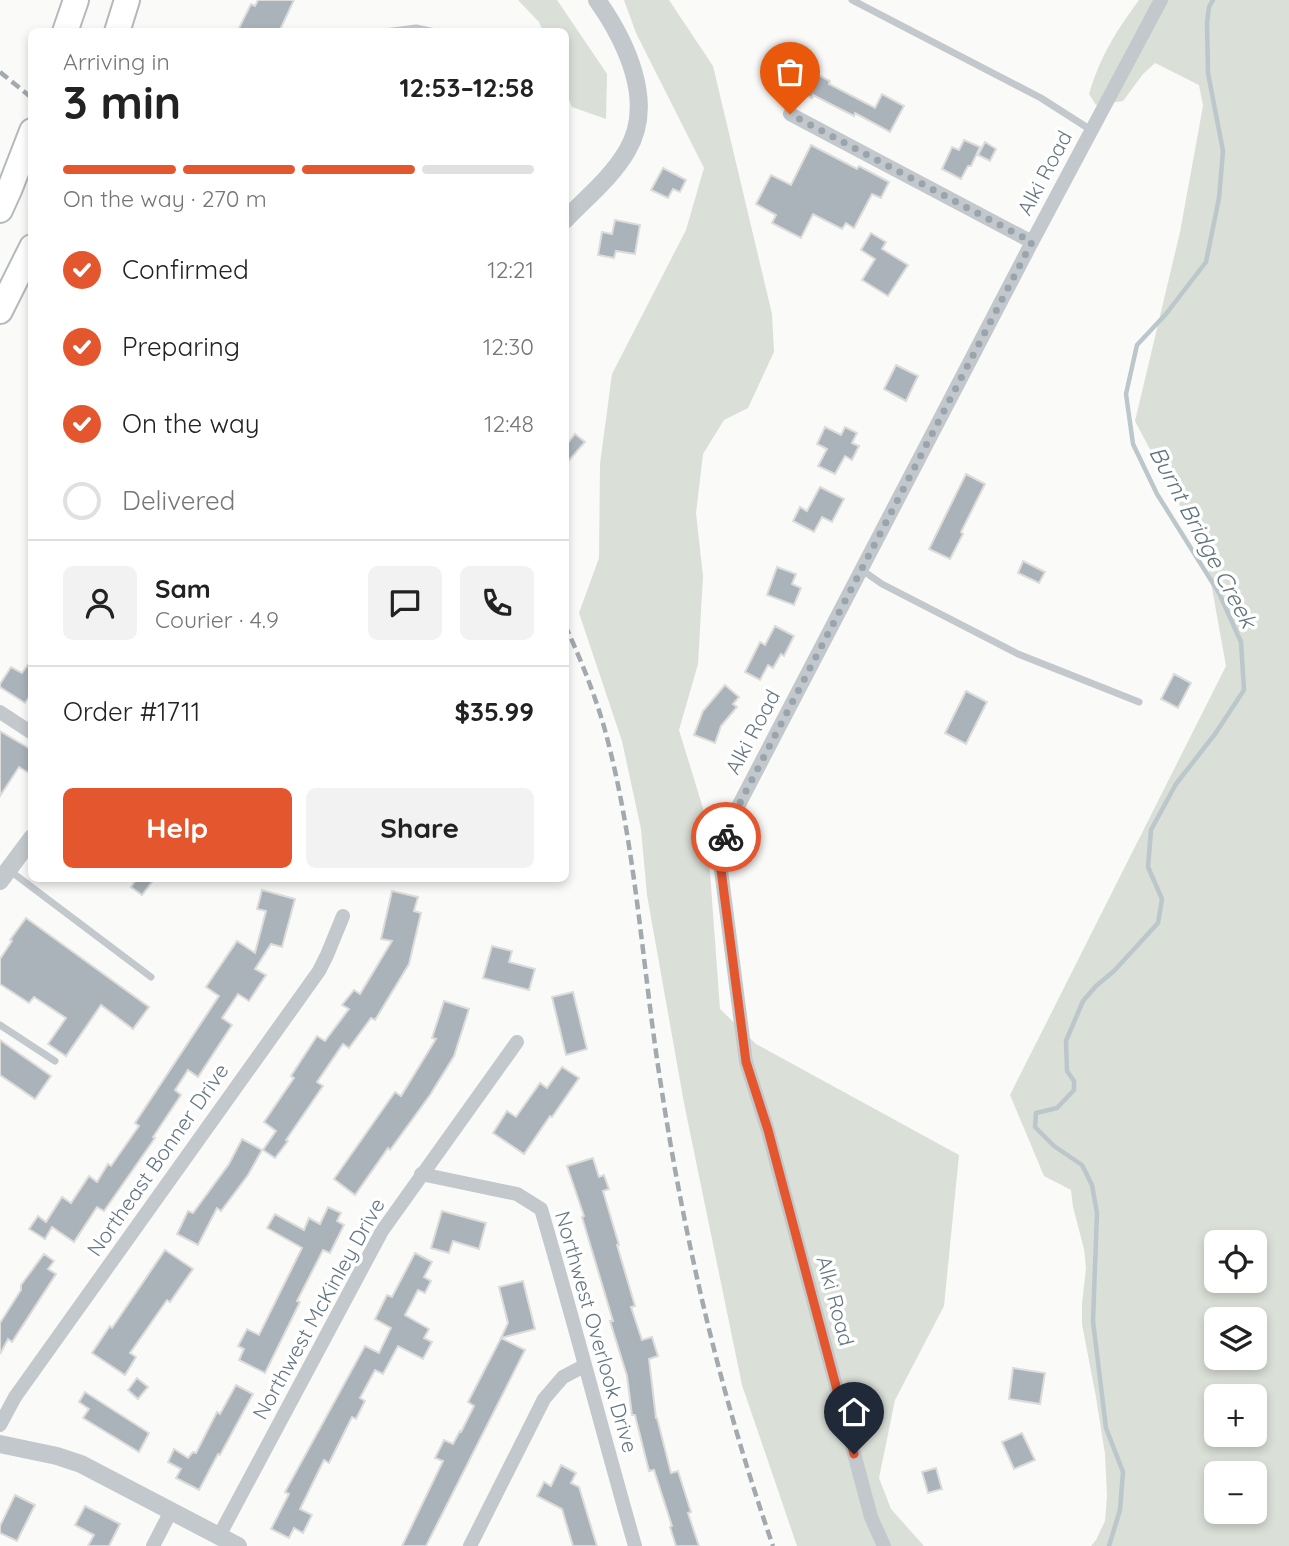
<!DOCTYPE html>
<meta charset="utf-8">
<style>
body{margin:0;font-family:Quicksand,sans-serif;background:#f2f2f2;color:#222;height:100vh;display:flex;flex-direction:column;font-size:26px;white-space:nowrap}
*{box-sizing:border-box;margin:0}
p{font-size:23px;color:#767676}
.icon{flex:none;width:38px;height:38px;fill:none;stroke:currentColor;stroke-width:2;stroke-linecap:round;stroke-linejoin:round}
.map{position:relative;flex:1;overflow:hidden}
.sheet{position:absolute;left:28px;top:28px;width:541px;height:854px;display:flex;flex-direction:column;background:#fff;border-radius:10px;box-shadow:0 4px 10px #0003}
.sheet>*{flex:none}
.controls{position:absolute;left:1204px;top:1230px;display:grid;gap:14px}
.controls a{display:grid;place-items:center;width:63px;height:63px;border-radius:10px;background:#fff;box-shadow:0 4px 10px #0003;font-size:35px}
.pin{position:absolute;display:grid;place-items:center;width:60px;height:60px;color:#fff;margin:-72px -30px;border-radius:50% 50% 50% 0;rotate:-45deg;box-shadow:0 0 7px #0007}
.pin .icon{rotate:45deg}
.courier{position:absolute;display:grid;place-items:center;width:70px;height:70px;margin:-35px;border:5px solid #e4572e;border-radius:50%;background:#fff;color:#222;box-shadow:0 2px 9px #0007}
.overview em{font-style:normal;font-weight:700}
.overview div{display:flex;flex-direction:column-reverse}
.overview{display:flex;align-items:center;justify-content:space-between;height:119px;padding:0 35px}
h1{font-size:46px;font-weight:700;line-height:52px}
.bar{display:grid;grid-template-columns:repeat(4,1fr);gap:10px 7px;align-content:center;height:84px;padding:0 35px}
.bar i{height:9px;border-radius:5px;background:#e0e0e0}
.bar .selected{background:#e4572e}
.bar p{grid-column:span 4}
.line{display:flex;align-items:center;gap:18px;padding:0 35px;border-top:2px solid #e0e0e0}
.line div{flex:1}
.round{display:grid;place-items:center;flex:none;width:74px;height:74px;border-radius:10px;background:#f2f2f2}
ol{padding:0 35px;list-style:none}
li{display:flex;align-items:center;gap:21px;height:77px}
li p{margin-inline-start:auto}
li .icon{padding:7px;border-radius:50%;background:#e4572e;color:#fff;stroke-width:4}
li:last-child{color:#767676}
li i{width:38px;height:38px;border:4px solid #e0e0e0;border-radius:50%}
.primary-button{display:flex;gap:14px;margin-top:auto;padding:14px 35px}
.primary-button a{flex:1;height:80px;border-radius:10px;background:#e4572e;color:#fff;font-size:28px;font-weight:700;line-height:80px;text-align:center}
.primary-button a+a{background:#f2f2f2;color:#222}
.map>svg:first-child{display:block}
.green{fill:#dadfd7;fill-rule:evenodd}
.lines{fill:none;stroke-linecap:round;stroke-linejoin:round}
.stream{stroke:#bbc7cb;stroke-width:4.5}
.building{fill:#aab3b9;stroke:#dcdcda;stroke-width:2}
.motorway-casing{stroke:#b4b9bd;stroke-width:28}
.service{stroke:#c3c8cc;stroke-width:7}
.minor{stroke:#c3c8cc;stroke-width:14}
.tertiary{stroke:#c3c8cc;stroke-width:18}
.motorway{stroke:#fff;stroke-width:24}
.rail{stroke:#a2aab0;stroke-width:4.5;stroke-dasharray:10 5;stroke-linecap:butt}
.done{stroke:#99a4ac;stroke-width:7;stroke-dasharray:0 12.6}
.route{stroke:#e4572e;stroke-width:9}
.labels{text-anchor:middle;stroke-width:7;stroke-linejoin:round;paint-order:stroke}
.street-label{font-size:21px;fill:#657683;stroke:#fff}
.water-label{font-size:23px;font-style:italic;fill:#60757c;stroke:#fff}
</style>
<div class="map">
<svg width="1289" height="1546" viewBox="0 0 1289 1546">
<rect width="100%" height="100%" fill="#fafaf8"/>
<g class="green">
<polygon points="518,0 557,0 607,74 606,119 572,107 565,89 565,32 543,31 539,22"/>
<polygon points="624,0 669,0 713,66 772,314 774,352 748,408 724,420 703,454 696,513 703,576 698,664 679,730 706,818 720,1009 756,1044 959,1155 944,1306 895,1400 879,1478 891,1509 924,1546 797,1546 742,1385 684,1103 647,895 641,829 622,741 579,613 599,558 600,464 612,374 686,230 704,168 636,33"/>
<path d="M1139 0H1289V1546H1091L1096 1540 1105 1521 1107 1496 1105 1454 1096 1397 1082 1324V1304L1086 1268 1084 1249 1073 1207 1071 1190 1044 1176 1010 1095 1226 666 1206 555 1135 421 1180 232 1203 106 1199 85 1155 63 1143 74 1123 101 1096 105 1089 94C1101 55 1115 33 1139 0ZM1216 1242H1255V1281H1216ZM1216 1320H1255V1358H1216ZM1216 1396H1255V1435H1216ZM1216 1474H1255V1512H1216Z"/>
</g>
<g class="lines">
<polyline class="stream" points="1109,1546 1120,1510 1123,1472 1106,1428 1093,1321 1097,1213 1092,1185 1082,1165 1054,1146 1035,1127 1036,1113 1057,1108 1074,1090 1074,1081 1067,1071 1066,1041 1083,1001 1096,986 1114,971 1158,923 1162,899 1148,867 1151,830 1176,784 1215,734 1244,690 1241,642 1219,593 1157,494 1133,444 1126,394 1137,345 1166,314 1206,262 1219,198 1223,151 1208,73 1207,23 1209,7 1213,0"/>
</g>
<g class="building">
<polygon points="258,0 294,0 279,32 237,32 251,4 255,6"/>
<polygon points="803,67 830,81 829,84 875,108 882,94 904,106 890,132 855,113 854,116 813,95 812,98 792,88"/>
<polygon points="964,140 980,147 971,166 968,166 961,179 942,169 952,147 959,150"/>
<polygon points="985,142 996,149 990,161 978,155"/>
<polygon points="811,145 857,169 859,166 889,182 881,198 872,194 854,228 846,223 842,229 813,214 801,238 772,223 776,215 756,204 771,175 791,185"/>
<polygon points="663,168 686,180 680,192 673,189 668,198 651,190"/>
<polygon points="615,220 640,225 635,254 616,251 614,258 598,255 602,232 612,234"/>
<polygon points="871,233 886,242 882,249 908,265 888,296 862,280 875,259 861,250"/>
<polygon points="896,365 918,376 906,401 884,389"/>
<polygon points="825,427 841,435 845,427 857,433 852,443 859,446 852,460 845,456 835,474 818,466 827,449 817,444"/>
<polygon points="575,434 585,442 565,465 565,447"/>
<polygon points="966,474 985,484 961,532 963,534 950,559 929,549"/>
<polygon points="820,487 844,499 832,522 822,517 814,532 793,521 800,507 807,511"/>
<polygon points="1023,561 1045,572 1039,583 1018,573"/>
<polygon points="777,567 796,574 792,584 801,588 794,605 767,595"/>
<polygon points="775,626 794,636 784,656 781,654 773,668 768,665 760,680 745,672 760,642 765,645"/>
<polygon points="32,659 32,693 25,703 0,687 0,684 11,667 22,673"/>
<polygon points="1174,674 1191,683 1178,708 1161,699"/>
<polygon points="725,685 739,697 733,704 737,707 721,726 715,743 694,735 703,711"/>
<polygon points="966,691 987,702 966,744 945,733"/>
<polygon points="0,731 32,750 32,775 19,767 0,796"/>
<polygon points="137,878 155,878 142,895 131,887"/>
<polygon points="262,890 295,899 282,947 271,944 255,969 266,975 249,1001 238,994 222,1018 232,1025 198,1077 188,1070 175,1090 181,1095 153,1137 155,1138 104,1211 97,1207 74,1242 52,1227 45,1239 29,1229 38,1216 46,1222 62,1197 71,1203 89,1176 97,1182 108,1164 111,1166 139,1126 135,1123 219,996 206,987 237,941 255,953 266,911 257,909"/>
<polygon points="392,891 418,897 414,911 421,913 409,964 375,1020 371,1018 349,1048 343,1044 317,1082 323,1086 286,1140 288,1141 275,1158 263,1150 276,1131 264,1122 294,1078 291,1076 317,1036 325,1041 349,1009 342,1005 354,990 360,994 392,941 381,939"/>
<polygon points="26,918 149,1007 133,1029 101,1005 66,1056 48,1044 66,1018 34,997 29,1003 0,984 0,959 12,941 10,940"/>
<polygon points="492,946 512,951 509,962 535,969 529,990 483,978"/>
<polygon points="573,992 587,1049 566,1055 552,997"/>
<polygon points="444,1001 469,1009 454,1056 430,1095 390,1150 388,1148 355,1195 334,1179 395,1092 401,1096 436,1039 432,1038"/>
<polygon points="0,1040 51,1076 35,1099 0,1075"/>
<polygon points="562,1067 579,1078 552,1117 550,1116 524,1154 493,1133 507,1111 516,1117 540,1083 547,1088"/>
<polygon points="242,1139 262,1150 248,1175 221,1211 217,1208 198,1245 177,1234 188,1211 193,1213 229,1164"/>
<polygon points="593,1158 599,1177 604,1175 609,1189 603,1191 619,1245 617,1245 635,1306 631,1307 642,1340 652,1337 658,1356 649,1359 656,1418 657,1418 671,1473 678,1471 691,1512 688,1513 699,1546 676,1546 670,1527 672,1526 654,1470 649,1471 635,1415 632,1415 627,1376 610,1321 613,1321 582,1217 584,1216 567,1166"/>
<polygon points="328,1207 341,1213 337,1221 344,1225 330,1253 323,1250 297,1301 300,1302 265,1373 239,1360 244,1349 238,1346 247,1329 259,1335 302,1248 267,1228 275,1214 304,1230 309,1218 320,1224"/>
<polygon points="442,1211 486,1223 479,1249 453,1241 449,1253 431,1248"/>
<polygon points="165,1250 193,1269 170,1302 167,1300 130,1353 136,1357 125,1375 92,1353 110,1326 112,1328"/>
<polygon points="415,1253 432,1262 424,1277 431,1281 425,1293 418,1290 405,1315 429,1329 424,1338 432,1342 423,1359 398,1346 383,1374 375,1370 360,1398 365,1401 356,1419 352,1417 329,1463 324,1460 300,1509 312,1515 303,1533 294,1528 289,1538 271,1529 289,1494 285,1492 365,1346 379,1353 391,1328 375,1319 387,1295 392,1297"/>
<polygon points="44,1254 54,1261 48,1269 56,1274 12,1342 8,1339 0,1354 0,1323 21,1290 21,1285"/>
<polygon points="523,1281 535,1329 501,1338 508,1323 499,1287"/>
<polygon points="501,1338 525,1350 426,1546 402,1546 443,1461 435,1458 444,1440 453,1444 460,1431 461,1432 474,1406 468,1402"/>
<polygon points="1013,1368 1045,1373 1040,1404 1009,1399"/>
<polygon points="137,1378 148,1387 138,1399 128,1390"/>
<polygon points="236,1385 253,1394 220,1455 218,1454 199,1490 176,1478 181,1469 168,1462 174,1449 188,1458 193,1452 196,1453 217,1412 220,1414"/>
<polygon points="85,1392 149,1433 139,1452 83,1418 89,1409 79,1402"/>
<polygon points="1022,1433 1035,1460 1014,1469 1002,1442"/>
<polygon points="561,1465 576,1473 571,1483 579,1487 597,1546 573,1546 562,1509 537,1496 544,1482 551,1486"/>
<polygon points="936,1468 942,1489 928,1493 922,1472"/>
<polygon points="15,1495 35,1505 17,1541 0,1533 0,1526"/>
<polygon points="85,1506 120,1524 109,1546 88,1546 94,1535 75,1525"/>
</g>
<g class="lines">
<defs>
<g id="motorway">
<polyline points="65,32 76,0"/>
<polyline points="117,32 127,0"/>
<polyline points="0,210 10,188 32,131"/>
<polyline points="0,311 32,247"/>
</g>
</defs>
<use href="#motorway" class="motorway-casing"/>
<g class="service">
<polyline points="852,0 1041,98 1091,130"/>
<polyline points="385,32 416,28 435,32"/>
<polyline points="862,570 882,584 1018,654 1139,702"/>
<polyline points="9,870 151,977"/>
<polyline points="0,1025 55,1061"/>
</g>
<g class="minor">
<polyline points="790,114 1032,242"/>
<polyline points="0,712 32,733"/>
<path d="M421 1174 517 1194 541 1209C574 1321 603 1434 635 1546"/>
<polyline points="0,1425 15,1397 319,971 327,955 343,916"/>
<polyline points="219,1536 382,1231 517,1042"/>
<polyline points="153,1546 171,1511"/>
<polyline points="470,1546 544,1399 563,1377 584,1366"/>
<polyline points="884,1546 871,1517 768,1131 746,1062 721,870 723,845 731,820 1032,242 1161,0"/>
</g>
<g class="tertiary">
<path d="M565 220C586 198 612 177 627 151 656 103 626 41 597 0"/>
<polyline points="0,881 32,838"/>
<polyline points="0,1444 57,1456 81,1464 238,1546"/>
</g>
<use href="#motorway" class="motorway"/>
<g class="rail">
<polyline points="0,72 32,98"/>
<path d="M565 625C581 660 596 697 606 734 636 847 642 964 660 1079 684 1238 720 1394 773 1546"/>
</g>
</g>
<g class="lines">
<polyline class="done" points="726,837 731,820 1032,242 790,114"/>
<polyline class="route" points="726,837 723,845 721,870 746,1062 768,1130 854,1454"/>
</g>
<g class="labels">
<g class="street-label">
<text transform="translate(1045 173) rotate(-62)" y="7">Alki Road</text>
<text transform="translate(753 732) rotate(-62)" y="7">Alki Road</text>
<text transform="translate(158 1160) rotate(-55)" y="7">Northeast Bonner Drive</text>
<text transform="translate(835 1301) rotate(75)" y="7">Alki Road</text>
<text transform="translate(319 1309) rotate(-61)" y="7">Northwest McKinley Drive</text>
<text transform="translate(596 1332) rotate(74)" y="7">Northwest Overlook Drive</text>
</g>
<g class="water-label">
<text transform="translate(1203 537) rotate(62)" y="8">Burnt Bridge Creek</text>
</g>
</g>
</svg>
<div class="controls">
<a><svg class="icon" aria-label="locate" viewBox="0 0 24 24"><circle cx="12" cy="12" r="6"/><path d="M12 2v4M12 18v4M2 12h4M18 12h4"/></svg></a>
<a><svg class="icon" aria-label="layers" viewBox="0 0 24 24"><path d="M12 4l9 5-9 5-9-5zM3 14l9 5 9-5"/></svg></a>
<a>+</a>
<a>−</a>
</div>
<div class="pin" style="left:790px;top:114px;background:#ea580c"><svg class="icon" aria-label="bag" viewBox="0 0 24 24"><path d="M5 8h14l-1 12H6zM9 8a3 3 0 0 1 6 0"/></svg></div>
<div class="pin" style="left:854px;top:1454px;background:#1f2937"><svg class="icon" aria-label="home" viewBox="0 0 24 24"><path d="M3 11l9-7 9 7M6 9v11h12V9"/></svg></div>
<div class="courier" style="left:726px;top:837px"><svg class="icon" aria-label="bike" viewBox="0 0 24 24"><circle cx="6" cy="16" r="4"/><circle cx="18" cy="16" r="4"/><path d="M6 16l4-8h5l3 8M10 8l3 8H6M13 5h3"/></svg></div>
<section class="sheet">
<div class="overview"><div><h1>3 min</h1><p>Arriving in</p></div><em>12:53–12:58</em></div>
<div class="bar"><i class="selected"></i><i class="selected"></i><i class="selected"></i><i></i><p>On the way · 270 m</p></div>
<ol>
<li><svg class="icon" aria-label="check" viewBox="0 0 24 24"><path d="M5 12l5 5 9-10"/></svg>Confirmed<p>12:21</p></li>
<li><svg class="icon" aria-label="check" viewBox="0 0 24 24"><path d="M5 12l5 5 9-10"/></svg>Preparing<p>12:30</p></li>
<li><svg class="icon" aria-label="check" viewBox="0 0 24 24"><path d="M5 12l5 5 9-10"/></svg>On the way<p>12:48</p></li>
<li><i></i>Delivered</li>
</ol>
<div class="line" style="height:126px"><a class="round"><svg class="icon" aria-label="person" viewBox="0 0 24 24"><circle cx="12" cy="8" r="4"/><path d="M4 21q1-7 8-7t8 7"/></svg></a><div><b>Sam</b><p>Courier · 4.9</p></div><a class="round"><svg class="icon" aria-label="chat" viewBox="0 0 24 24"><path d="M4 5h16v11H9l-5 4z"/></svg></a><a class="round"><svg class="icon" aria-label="phone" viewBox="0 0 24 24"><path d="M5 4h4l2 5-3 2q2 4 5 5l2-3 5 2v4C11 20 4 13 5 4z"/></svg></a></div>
<div class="line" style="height:91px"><div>Order #1711</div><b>$35.99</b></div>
<div class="primary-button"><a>Help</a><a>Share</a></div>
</section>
</div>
